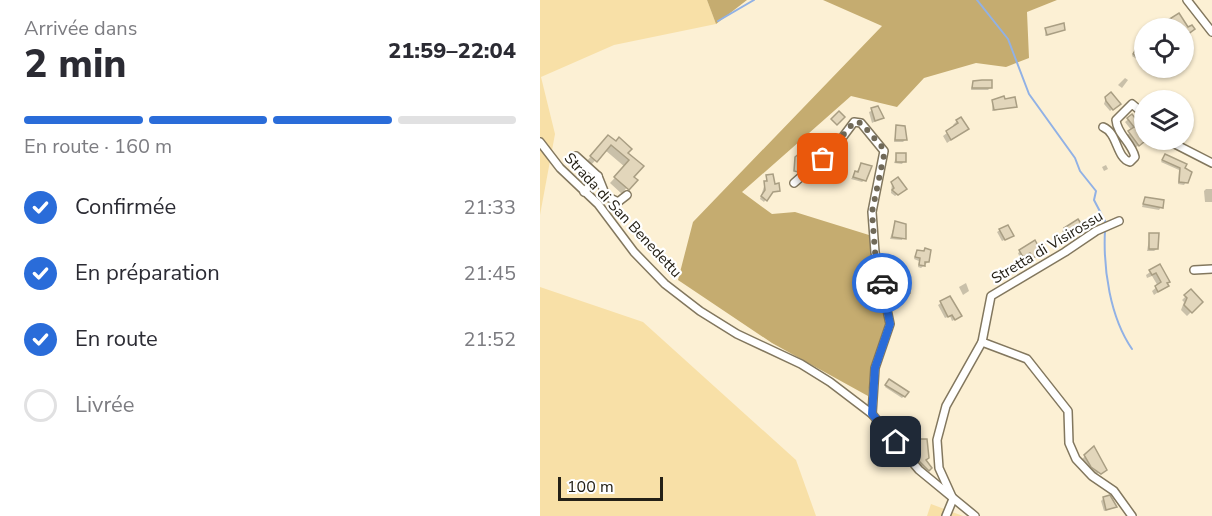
<!DOCTYPE html>
<html lang="fr">
<meta charset="utf-8">
<style>
body{margin:0;font-family:"Nunito Sans",sans-serif;background:#f2f2f3;color:#2b2b33;height:100vh;display:flex;flex-direction:column;font-size:22px;white-space:nowrap}
*{box-sizing:border-box;margin:0}
p{font-size:20px;color:#7c7c81}
.icon{flex:none;width:33px;height:33px;fill:none;stroke:currentColor;stroke-width:2;stroke-linecap:round;stroke-linejoin:round}
.map{position:relative;flex:1;overflow:hidden}
.sheet{display:flex;flex-direction:column;background:#fff;width:540px}
.sheet>*{flex:none}
.fabs{position:absolute;left:594px;top:18px;display:grid;gap:12px}
.fabs a{display:grid;place-items:center;width:60px;height:60px;border-radius:50%;background:#fff;box-shadow:0 2px 4px #0004;font-size:30px}
.scale{position:absolute;left:18px;bottom:15px;width:105px;box-sizing:border-box;padding-left:6px;border:3px solid #242016;border-top:0;font-size:16px;line-height:21px;white-space:nowrap;color:#242016;-webkit-text-stroke:4px #fff;paint-order:stroke}
.pin{position:absolute;display:grid;place-items:center;width:51px;height:51px;color:#fff;margin:-26px;border-radius:12px;box-shadow:0 3px 9px #0006}
.courier{position:absolute;display:grid;place-items:center;width:60px;height:60px;margin:-30px;border:4px solid #2a6cd9;border-radius:50%;background:#fff;color:#222;box-shadow:0 2px 8px #0007}
.summary em{font-style:normal;font-weight:800}
.summary div{display:flex;flex-direction:column-reverse}
.summary{display:flex;align-items:center;justify-content:space-between;height:102px;padding:0 24px}
h1{font-size:39px;font-weight:800;line-height:45px}
.bar{display:grid;grid-template-columns:repeat(4,1fr);gap:9px 6px;align-content:center;height:72px;padding:0 24px}
.bar i{height:8px;border-radius:4px;background:#e1e1e2}
.bar .selected{background:#2a6cd9}
.bar p{grid-column:span 4}
ol{padding:0 24px;list-style:none}
li{display:flex;align-items:center;gap:18px;height:66px}
li p{margin-inline-start:auto}
li .icon{padding:6px;border-radius:50%;background:#2a6cd9;color:#fff;stroke-width:4}
li:last-child{color:#7c7c81}
li i{width:33px;height:33px;border:3px solid #e1e1e2;border-radius:50%}
main{display:flex;flex:1;min-height:0}
.map>svg:first-child{display:block}
.green{fill:#f8e0a7}
.forest{fill:#c5ac70}
.shadow{fill:#0003}
.lines{fill:none;stroke-linecap:round;stroke-linejoin:round}
.stream{stroke:#91b1e5;stroke-width:2}
.building{fill:#e2d6bb;stroke:#a99e83;stroke-width:1.5}
.minor-casing{stroke:#82775e;stroke-width:10}
.minor{stroke:#fff;stroke-width:7}
.done{stroke:#706958;stroke-width:6;stroke-dasharray:0 10.8}
.route{stroke:#2a6cd9;stroke-width:8}
.labels{text-anchor:middle;stroke-width:4.5;stroke-linejoin:round;paint-order:stroke}
.street-label{font-size:15px;fill:#242016;stroke:#fff}
</style>
<main>
<section class="sheet">
<div class="summary"><div><h1>2 min</h1><p>Arrivée dans</p></div><em>21:59–22:04</em></div>
<div class="bar"><i class="selected"></i><i class="selected"></i><i class="selected"></i><i></i><p>En route · 160 m</p></div>
<ol>
<li><svg class="icon" aria-label="check" viewBox="0 0 24 24"><path d="M5 12l5 5 9-10"/></svg>Confirmée<p>21:33</p></li>
<li><svg class="icon" aria-label="check" viewBox="0 0 24 24"><path d="M5 12l5 5 9-10"/></svg>En préparation<p>21:45</p></li>
<li><svg class="icon" aria-label="check" viewBox="0 0 24 24"><path d="M5 12l5 5 9-10"/></svg>En route<p>21:52</p></li>
<li><i></i>Livrée</li>
</ol>
</section>
<div class="map">
<svg width="672" height="516" viewBox="0 0 672 516">
<rect width="100%" height="100%" fill="#fcf0d4"/>
<g class="green">
<polygon points="0,0 167,0 176,24 74,45 1,77 15,134 0,215"/>
<polygon points="0,287 103,322 256,460 276,516 0,516"/>
<polygon points="391,504 423,516 387,516"/>
</g>
<g class="forest">
<polygon points="167,0 207,0 176,24"/>
<polygon points="283,0 517,0 487,12 489,58 466,67 436,63 384,78 357,107 311,96 202,192 232,214 255,212 329,235 346,326 331,371 328,396 232,343 138,280 153,222 342,26"/>
</g>
<g class="shadow">
<polygon points="638,16 649,33 644,37 644,28 628,28 626,25"/>
<polygon points="506,29 524,30 505,36"/>
<polygon points="599,46 604,51 602,62 592,56"/>
<polygon points="585,78 588,80 582,88 578,85"/>
<polygon points="433,82 450,88 448,90 431,90"/>
<polygon points="566,98 576,106 570,111 564,104"/>
<polygon points="453,101 475,107 452,111"/>
<polygon points="338,108 342,118 332,123 329,112"/>
<polygon points="592,116 606,140 595,148 586,136 592,131 585,122"/>
<polygon points="417,121 427,129 407,143 403,136 415,127 413,125"/>
<polygon points="357,127 365,140 363,142 354,142"/>
<polygon points="68,137 102,166 82,194 70,183 85,167 65,150 50,166 46,162"/>
<polygon points="357,155 364,161 362,164 354,163"/>
<polygon points="625,156 643,169 646,182 644,185 638,184 639,170 621,162"/>
<polygon points="322,164 325,180 322,182 311,179"/>
<polygon points="289,165 291,173 276,184 273,180"/>
<polygon points="566,165 568,169 564,171 562,167"/>
<polygon points="227,177 238,190 230,193 224,202 220,199"/>
<polygon points="352,183 363,191 355,196 351,193"/>
<polygon points="666,189 672,189 672,202 665,202 664,191"/>
<polygon points="605,198 621,207 619,210 602,207"/>
<polygon points="355,223 366,230 362,240 350,239"/>
<polygon points="541,225 526,237 522,231 525,229"/>
<polygon points="460,230 472,236 462,241 457,232"/>
<polygon points="610,234 617,249 614,251 607,251"/>
<polygon points="495,242 498,255 491,259 488,254 480,258 478,253"/>
<polygon points="377,251 388,262 381,268 378,267 379,261 374,259"/>
<polygon points="619,266 627,286 614,295 612,291 618,286 612,276 607,278 606,275"/>
<polygon points="361,277 368,292 366,294 358,293"/>
<polygon points="426,283 429,291 423,295 419,287"/>
<polygon points="651,291 661,302 647,316 641,310 644,302 642,300"/>
<polygon points="409,298 418,318 412,321 410,316 405,318 398,305"/>
<polygon points="347,383 364,396 362,398 345,387"/>
<polygon points="378,440 390,468 386,472 375,461"/>
<polygon points="554,448 565,470 552,476 541,460"/>
<polygon points="564,498 576,507 564,511 561,501"/>
</g>
<g class="lines">
<g class="stream">
<polyline points="437,0 468,39 489,94 535,158 540,171 556,191 554,200 566,223"/>
<polyline points="178,21 214,0"/>
<path d="M565 230C563 269 570 317 592 349"/>
</g>
</g>
<g class="building">
<polygon points="639,13 648,27 652,25 655,29 644,37 644,28 634,28 628,20"/>
<polygon points="524,23 525,30 507,35 505,28"/>
<polygon points="599,44 604,47 604,60 593,54"/>
<polygon points="442,80 452,80 452,88 432,88 433,81"/>
<polygon points="571,92 581,104 573,110 566,101 565,97"/>
<polygon points="464,96 465,99 475,97 477,107 454,110 452,100"/>
<polygon points="338,106 344,118 335,121 331,108"/>
<polygon points="299,111 305,117 297,125 291,119"/>
<polygon points="592,114 604,130 604,142 599,146 588,131 594,127 587,118"/>
<polygon points="421,117 429,129 411,140 406,131 418,123 416,120"/>
<polygon points="356,125 365,126 367,140 355,140"/>
<polygon points="68,135 76,141 79,137 92,149 88,153 104,166 94,177 98,180 89,190 74,177 89,160 71,145 57,162 50,156"/>
<polygon points="267,147 274,154 265,166 258,172 254,171 255,157"/>
<rect x="356" y="153" width="10" height="9"/>
<polygon points="625,154 647,164 645,168 652,172 648,183 639,182 640,168 622,160"/>
<polygon points="289,163 295,170 280,182 274,176"/>
<polygon points="321,163 332,166 326,181 313,177 315,171 318,172"/>
<polygon points="233,174 235,184 239,183 240,191 233,192 227,201 221,196 225,190 224,181 227,181 226,175"/>
<polygon points="358,177 367,189 358,195 352,190 354,188 351,182"/>
<polygon points="605,197 624,200 623,208 603,204"/>
<polygon points="538,219 542,225 530,236 524,228"/>
<polygon points="355,221 366,224 366,239 352,237"/>
<polygon points="468,225 474,236 465,240 459,229"/>
<polygon points="609,233 619,233 618,249 609,249"/>
<polygon points="495,240 502,253 493,258 490,253 483,257 479,250"/>
<polygon points="385,248 391,250 389,262 385,262 385,266 379,265 380,258 375,257 377,250 384,251"/>
<polygon points="620,264 630,282 627,283 629,286 618,292 615,286 621,282 616,273 612,275 609,270"/>
<polygon points="360,275 370,277 370,293 359,291"/>
<polygon points="651,289 663,302 652,313 644,305 647,298 644,295"/>
<polygon points="410,296 422,316 415,320 412,315 408,317 400,301"/>
<polygon points="349,379 369,392 365,397 345,385"/>
<polygon points="378,439 387,439 389,458 386,460 392,468 389,471 377,459"/>
<polygon points="554,446 567,470 561,474 551,467 544,455"/>
<polygon points="570,495 577,507 566,510 563,497"/>
</g>
<g class="lines">
<defs>
<g id="minor">
<polyline points="647,0 672,32"/>
<path d="M563 127C578 133 576 158 590 162L595 157C592 143 577 134 576 120L592 104 604 114"/>
<polyline points="627,140 672,163"/>
<polyline points="0,142 20,168 58,204 94,252 125,284 160,311 197,334 261,364 290,382 332,414 379,470 435,516"/>
<polyline points="36,156 58,176 66,196 78,202 87,195"/>
<polyline points="254,183 296,146 314,122 321,123 344,151 332,212 335,252 350,324 335,368 332,414"/>
<polyline points="44,192 58,176"/>
<polyline points="654,270 672,269"/>
<polyline points="442,342 487,359 528,411 529,443 536,459 552,476 574,491 592,516"/>
<polyline points="406,516 413,499 399,468 397,440 406,406 442,342 451,296 525,252 556,231 579,221"/>
</g>
</defs>
<use href="#minor" class="minor-casing"/>
<use href="#minor" class="minor"/>
</g>
<g class="lines">
<polyline class="done" points="283,159 314,122 321,123 342,147 344,155 332,212 335,252 342,283"/>
<polyline class="route" points="342,283 350,324 335,368 332,414 356,442"/>
</g>
<g class="labels">
<g class="street-label">
<text transform="translate(83 215) rotate(47)" y="5">Strada di San Benedettu</text>
<text transform="translate(507 247) rotate(-31)" y="5">Stretta di Visirossu</text>
</g>
</g>
</svg>
<div class="fabs">
<a><svg class="icon" aria-label="locate" viewBox="0 0 24 24"><circle cx="12" cy="12" r="6"/><path d="M12 2v4M12 18v4M2 12h4M18 12h4"/></svg></a>
<a><svg class="icon" aria-label="layers" viewBox="0 0 24 24"><path d="M12 4l9 5-9 5-9-5zM3 14l9 5 9-5"/></svg></a>
</div>
<div class="scale">100 m</div>
<div class="pin" style="left:283px;top:159px;background:#ea580c"><svg class="icon" aria-label="bag" viewBox="0 0 24 24"><path d="M5 8h14l-1 12H6zM9 8a3 3 0 0 1 6 0"/></svg></div>
<div class="pin" style="left:356px;top:442px;background:#1f2937"><svg class="icon" aria-label="home" viewBox="0 0 24 24"><path d="M3 11l9-7 9 7M6 9v11h12V9"/></svg></div>
<div class="courier" style="left:342px;top:283px"><svg class="icon" aria-label="car" viewBox="0 0 24 24"><path d="M5 17H2v-5l4-1 3-4h7l3 4 3 1v5h-3M9 17h6M6 11h13"/><circle cx="7" cy="17" r="2"/><circle cx="17" cy="17" r="2"/></svg></div>
</div>
</main>
